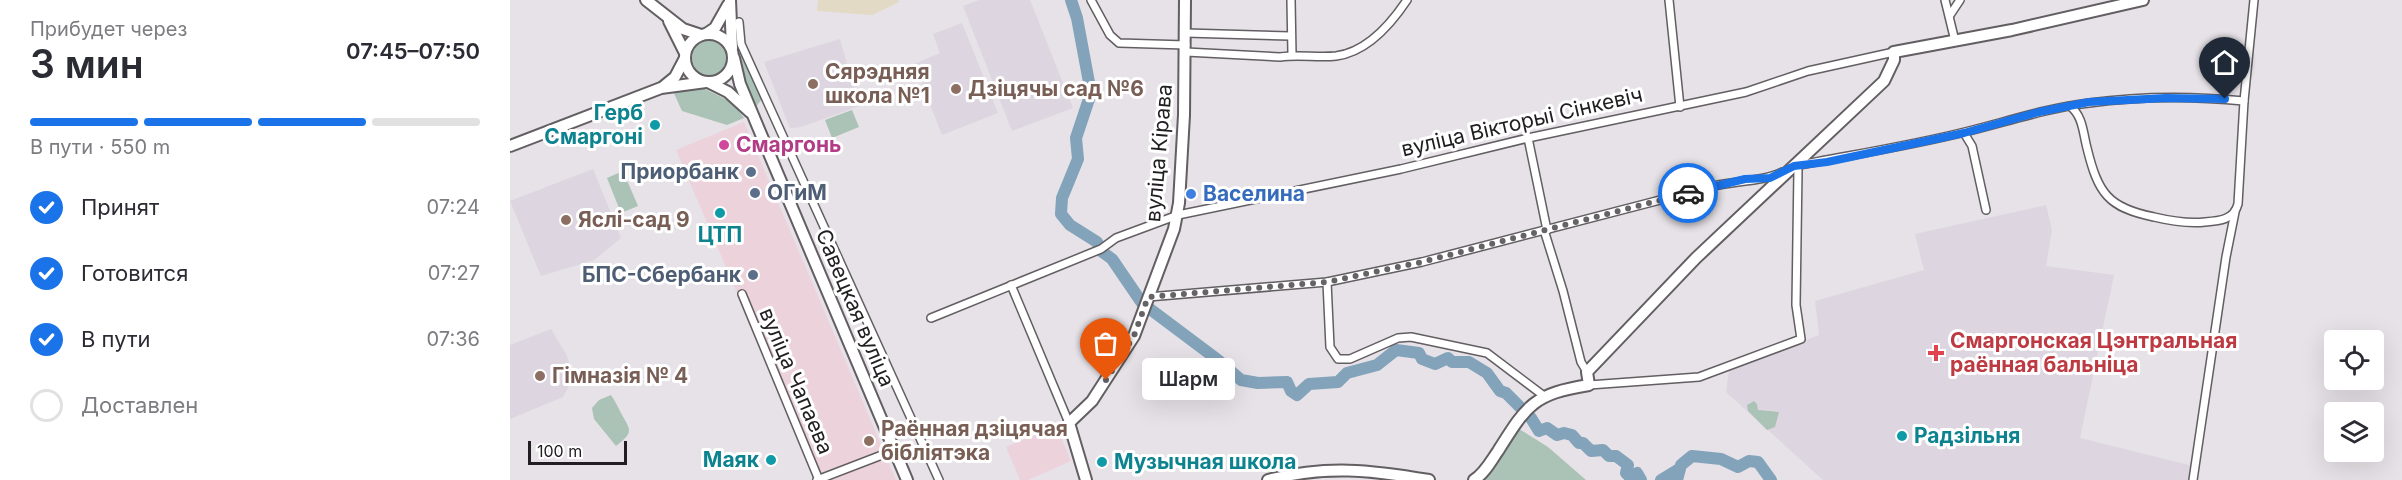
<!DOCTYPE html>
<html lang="ru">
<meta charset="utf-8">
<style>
body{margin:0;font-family:Inter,sans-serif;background:#f7f7f7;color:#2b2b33;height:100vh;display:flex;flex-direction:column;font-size:22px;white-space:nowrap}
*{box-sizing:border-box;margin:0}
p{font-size:20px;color:#7c7c81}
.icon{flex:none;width:33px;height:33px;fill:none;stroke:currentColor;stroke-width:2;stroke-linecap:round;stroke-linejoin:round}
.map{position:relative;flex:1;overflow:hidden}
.side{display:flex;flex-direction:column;background:#fff;width:510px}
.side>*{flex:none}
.fabs{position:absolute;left:1814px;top:330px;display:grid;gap:12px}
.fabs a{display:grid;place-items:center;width:60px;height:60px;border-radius:6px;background:#fff;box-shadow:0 6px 24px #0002;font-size:30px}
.scale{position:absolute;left:18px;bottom:15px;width:99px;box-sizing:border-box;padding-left:6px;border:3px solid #201e20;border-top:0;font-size:16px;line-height:21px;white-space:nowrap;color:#201e20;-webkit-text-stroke:4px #fff;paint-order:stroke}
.pin{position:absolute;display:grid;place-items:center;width:51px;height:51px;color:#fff;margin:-62px -26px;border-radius:50% 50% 50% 0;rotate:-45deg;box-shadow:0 0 6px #0007}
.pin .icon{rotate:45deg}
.courier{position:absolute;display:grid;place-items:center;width:60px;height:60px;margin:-30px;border:4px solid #1a73e8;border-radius:50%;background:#fff;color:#222;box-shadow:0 2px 8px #0007}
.bubble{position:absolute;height:42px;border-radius:6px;background:#fff;box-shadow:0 6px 24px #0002;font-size:20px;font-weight:600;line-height:42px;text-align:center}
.headline em{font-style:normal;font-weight:600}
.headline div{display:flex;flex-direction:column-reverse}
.headline{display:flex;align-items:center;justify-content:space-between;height:102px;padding:0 30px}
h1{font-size:39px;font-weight:600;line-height:45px}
.bar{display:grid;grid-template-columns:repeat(4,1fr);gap:9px 6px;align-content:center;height:72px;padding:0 30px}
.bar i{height:8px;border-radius:4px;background:#e1e1e2}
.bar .current{background:#1a73e8}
.bar p{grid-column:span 4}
ol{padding:0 30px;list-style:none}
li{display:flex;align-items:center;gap:18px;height:66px}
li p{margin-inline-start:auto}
li .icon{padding:6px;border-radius:50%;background:#1a73e8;color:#fff;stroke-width:4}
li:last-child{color:#7c7c81}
li i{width:33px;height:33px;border:3px solid #e1e1e2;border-radius:50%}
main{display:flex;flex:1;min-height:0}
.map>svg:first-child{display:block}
.commercial{fill:#ecd2db}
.industrial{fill:#e2dac4}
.built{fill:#ddd5e0}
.green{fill:#abc2b7}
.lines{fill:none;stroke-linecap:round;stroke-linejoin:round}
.river{stroke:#82a3ba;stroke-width:12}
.street-casing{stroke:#625e62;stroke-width:10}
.secondary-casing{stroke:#625e62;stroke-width:14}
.street{stroke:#fff;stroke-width:7}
.secondary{stroke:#fff;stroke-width:10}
.done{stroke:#656366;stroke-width:6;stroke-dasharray:0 10.8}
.route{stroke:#1a73e8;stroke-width:8}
.education-dot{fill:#8d6e63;stroke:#fff;stroke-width:2}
.culture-dot{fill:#0f9aa8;stroke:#fff;stroke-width:2}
.hotel-dot{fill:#d1479c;stroke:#fff;stroke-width:2}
.service-dot{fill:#5c6f8a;stroke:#fff;stroke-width:2}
.shop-dot{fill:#3f7fe0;stroke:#fff;stroke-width:2}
.health-dot{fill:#e0444e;stroke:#fff;stroke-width:2}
.labels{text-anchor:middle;stroke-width:6;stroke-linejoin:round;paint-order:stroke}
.education-label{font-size:21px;font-weight:bold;fill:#785e54;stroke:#fff;text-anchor:start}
.culture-label{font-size:21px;font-weight:bold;fill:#0d838f;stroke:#fff;text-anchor:end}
.street-label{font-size:21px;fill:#201e20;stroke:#fff}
.hotel-label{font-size:21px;font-weight:bold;fill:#b23c85;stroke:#fff;text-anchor:start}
.service-label{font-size:21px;font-weight:bold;fill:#4e5e75;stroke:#fff;text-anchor:end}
.shop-label{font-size:21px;font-weight:bold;fill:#366cbe;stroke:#fff;text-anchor:start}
.health-label{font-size:21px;font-weight:bold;fill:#be3a42;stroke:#fff;text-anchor:start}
</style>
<main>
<section class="side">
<div class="headline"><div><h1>3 мин</h1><p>Прибудет через</p></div><em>07:45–07:50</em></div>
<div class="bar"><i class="current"></i><i class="current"></i><i class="current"></i><i></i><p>В пути · 550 m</p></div>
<ol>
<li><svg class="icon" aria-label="check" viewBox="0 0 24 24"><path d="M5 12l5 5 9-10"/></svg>Принят<p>07:24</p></li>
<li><svg class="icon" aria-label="check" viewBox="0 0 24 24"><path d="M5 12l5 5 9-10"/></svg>Готовится<p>07:27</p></li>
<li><svg class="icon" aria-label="check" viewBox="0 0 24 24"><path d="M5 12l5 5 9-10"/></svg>В пути<p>07:36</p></li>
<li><i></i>Доставлен</li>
</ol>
</section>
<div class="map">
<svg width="1892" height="480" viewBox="0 0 1892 480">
<rect width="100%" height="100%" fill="#e6e2e7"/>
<g class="commercial">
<polygon points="234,122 386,480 307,480 166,150"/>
<polygon points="546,426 561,461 518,480 510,480 496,447"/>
</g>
<polygon class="industrial" points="308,0 388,0 389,2 362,15 307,11"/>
<g class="built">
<polygon points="469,0 520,0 563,108 502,131 453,6"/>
<polygon points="452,23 488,113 432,135 404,64 430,53 423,34"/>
<polygon points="330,39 349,106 291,127 280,128 254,62"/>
<polygon points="83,169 111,238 84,260 31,276 0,201"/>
<polygon points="1536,205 1542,230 1536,266 1604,275 1570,438 1683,466 1679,480 1313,480 1216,392 1219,370 1309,335 1305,301 1414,270 1405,234"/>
<polygon points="41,329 56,354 61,368 60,384 53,397 0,419 0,345"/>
</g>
<g class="green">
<circle cx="200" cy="58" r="18"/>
<polygon points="229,45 252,99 245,108 233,76"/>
<polygon points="193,88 223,103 234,118 217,125 172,111 163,91"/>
<polygon points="342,110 349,127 322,138 315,120"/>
<polygon points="113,171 128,206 111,213 97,178"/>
<path d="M101 395C105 401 108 407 111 413 121 431 124 432 106 446L84 419 82 408 89 400Z"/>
<polygon points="1244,401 1247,404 1248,410 1269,412 1265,427 1257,430 1238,411 1237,405"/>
<polygon points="1009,429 1038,447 1076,480 973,480"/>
</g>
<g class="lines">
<g class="river">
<polyline points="561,0 567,18 581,93 566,138 568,159 552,198 551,214 560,225 587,242 591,251 602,259 632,303 708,360 731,380 748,383 777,382 781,391 787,395 799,384 828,382 837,373 867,365 886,350 909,353 912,359 925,364 938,358 942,362 959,362 977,373 990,391 996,393 1021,418 1029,431 1037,428 1047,435 1054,433 1062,435 1069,443 1073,443 1081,451 1093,450 1099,456 1106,456 1118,465 1116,473 1119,476 1127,473 1131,480"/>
<polyline points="1151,480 1169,469"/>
<polyline points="1167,480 1171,465 1182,456 1211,459 1228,467 1239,461 1248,462 1261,480"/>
</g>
<defs>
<g id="street">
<polyline points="581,0 600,35 609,43 676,45"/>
<polyline points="781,0 782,54"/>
<polyline points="1159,0 1170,107"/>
<polyline points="1435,0 1445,41"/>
<polyline points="1440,15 1450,0"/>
<polyline points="229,22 231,44 429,480"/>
<polyline points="676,33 780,36"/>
<path d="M676 52 770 57C789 54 807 58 826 56 857 52 881 24 897 0"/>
<path d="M1560 106C1573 116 1573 133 1577 148 1588 193 1598 208 1644 217 1661 221 1678 224 1695 222 1709 221 1724 220 1728 204L1734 101 1744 0"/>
<polyline points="1454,133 1462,146 1476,210"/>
<polyline points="1018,138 1037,230"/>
<path d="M1285 166C1341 155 1399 146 1455 132 1496 122 1537 108 1579 103 1630 96 1683 96 1734 101"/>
<polyline points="1034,230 1053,291 1071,362 1077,372"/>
<polyline points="817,282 820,347 828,359 840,359 888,338 901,337 977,353 1034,396"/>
<polyline points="501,285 559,423"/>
<polyline points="232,294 309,480"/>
<path d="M638 297 817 282 912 262 1204 186C1224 181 1256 181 1272 172"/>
<polyline points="421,318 591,249 606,238 668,215 891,169 1018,138 1236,92 1298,71 1384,52"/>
<polyline points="1079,385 1189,377 1291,339 1286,305 1288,170 1284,166"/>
<polyline points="307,480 385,450"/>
<polyline points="1683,480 1716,257 1725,212"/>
</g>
<g id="secondary">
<polyline points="136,0 173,29 191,35"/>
<polyline points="220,0 222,48"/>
<polyline points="159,21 175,53"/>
<circle cx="199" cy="58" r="24"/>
<polyline points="196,34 205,28 218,5"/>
<polyline points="224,58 230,84 253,139 397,480"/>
<polyline points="200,83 218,92 240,112"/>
<polyline points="154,86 165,77 175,58"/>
<polyline points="0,146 151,88 196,82"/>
<polyline points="576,480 559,423 582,401 624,336 664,229 669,203 674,115 675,0"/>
<path d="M758 480C816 465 861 470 919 480"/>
<path d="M964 480C975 473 981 461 988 451 1017 405 1023 394 1079 385L1077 372 1186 258 1374 81 1384 60V52L1502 30 1633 0"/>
</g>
</defs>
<use href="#street" class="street-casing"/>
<use href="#secondary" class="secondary-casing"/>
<use href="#street" class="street"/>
<use href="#secondary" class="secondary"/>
</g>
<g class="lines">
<polyline class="done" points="596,380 624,336 638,297 817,282 912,262 1178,193"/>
<polyline class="route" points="1178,193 1235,179 1260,178 1284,166 1317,162 1454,133 1529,112 1579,102 1656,98 1715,99"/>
</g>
<g class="education-dot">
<circle cx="303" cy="84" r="6"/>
<circle cx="446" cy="89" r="6"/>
<circle cx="56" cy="220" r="6"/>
<circle cx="30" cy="376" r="6"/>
<circle cx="359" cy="441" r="6"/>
</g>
<g class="culture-dot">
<circle cx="145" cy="125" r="6"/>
<circle cx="210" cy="213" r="6"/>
<circle cx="1392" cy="436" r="6"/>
<circle cx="261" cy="460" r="6"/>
<circle cx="592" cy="462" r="6"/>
</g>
<circle class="hotel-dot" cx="214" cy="145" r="6"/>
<g class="service-dot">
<circle cx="241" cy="172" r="6"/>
<circle cx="245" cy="193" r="6"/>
<circle cx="243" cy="275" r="6"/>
</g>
<circle class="shop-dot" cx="681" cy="194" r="6"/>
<path class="health-dot" d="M1423 344h6v6h6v6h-6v6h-6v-6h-6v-6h6z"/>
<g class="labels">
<g class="education-label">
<text x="315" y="79">Сярэдняя<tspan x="315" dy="24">школа №1</tspan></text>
<text x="458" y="96">Дзіцячы сад №6</text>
<text x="68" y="227">Яслі-сад 9</text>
<text x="42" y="383">Гімназія № 4</text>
<text x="371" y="436">Раённая дзіцячая<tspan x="371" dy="24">бібліятэка</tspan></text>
</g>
<g class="culture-label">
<text x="133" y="120">Герб<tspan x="133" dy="24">Смаргоні</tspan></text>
<text x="210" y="242" text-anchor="middle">ЦТП</text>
<text x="1404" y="443" text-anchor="start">Радзільня</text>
<text x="249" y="467">Маяк</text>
<text x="604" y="469" text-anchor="start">Музычная школа</text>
</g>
<g class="street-label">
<text transform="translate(1012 122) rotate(-13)" y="7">вуліца Вікторыі Сінкевіч</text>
<text transform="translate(649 153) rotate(-85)" y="7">вуліца Кірава</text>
<text transform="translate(345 308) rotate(67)" y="7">Савецкая вуліца</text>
<text transform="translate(286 381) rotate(67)" y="7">вуліца Чапаева</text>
</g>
<g class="hotel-label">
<text x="226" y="152">Смаргонь</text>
</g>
<g class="service-label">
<text x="229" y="179">Приорбанк</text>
<text x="257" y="200" text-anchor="start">ОГиМ</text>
<text x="231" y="282">БПС-Сбербанк</text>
</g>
<g class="shop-label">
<text x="693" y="201">Васелина</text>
</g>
<g class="health-label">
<text x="1440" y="348">Смаргонская Цэнтральная<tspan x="1440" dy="24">раённая бальніца</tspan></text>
</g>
</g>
</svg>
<div class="fabs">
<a><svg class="icon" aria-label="locate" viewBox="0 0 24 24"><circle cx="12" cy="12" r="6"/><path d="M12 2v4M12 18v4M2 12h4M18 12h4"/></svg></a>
<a><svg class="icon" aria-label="layers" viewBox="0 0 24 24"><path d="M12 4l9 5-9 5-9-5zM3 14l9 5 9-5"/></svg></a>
</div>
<div class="scale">100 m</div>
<div class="pin" style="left:596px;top:380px;background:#ea580c"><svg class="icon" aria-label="bag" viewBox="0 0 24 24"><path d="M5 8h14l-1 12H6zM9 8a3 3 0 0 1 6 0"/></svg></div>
<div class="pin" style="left:1715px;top:99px;background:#1f2937"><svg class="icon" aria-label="home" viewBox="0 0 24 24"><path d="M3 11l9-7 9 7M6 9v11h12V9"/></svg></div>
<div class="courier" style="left:1178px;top:193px"><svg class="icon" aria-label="car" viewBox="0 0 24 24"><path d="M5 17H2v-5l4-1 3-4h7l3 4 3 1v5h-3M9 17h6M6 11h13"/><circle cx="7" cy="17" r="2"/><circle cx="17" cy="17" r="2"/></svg></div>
<div class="bubble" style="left:632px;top:358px;width:93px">Шарм</div>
</div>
</main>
